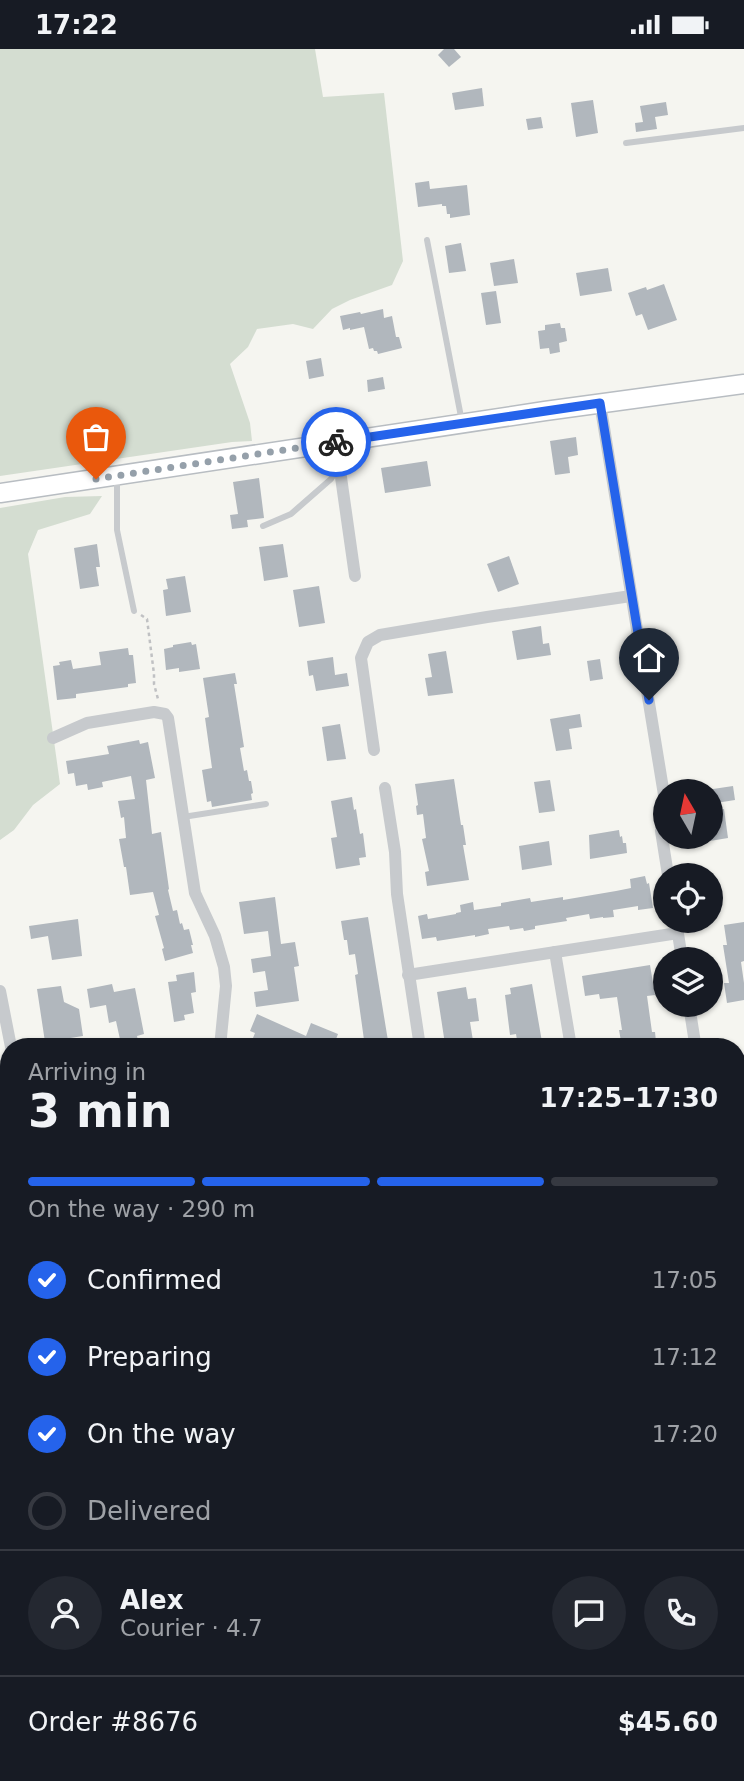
<!DOCTYPE html>
<meta charset="utf-8">
<style>
body{margin:0;font-family:"DejaVu Sans",sans-serif;background:#242831;color:#f1f3f6;height:100vh;display:flex;flex-direction:column;font-size:26px;white-space:nowrap}
*{box-sizing:border-box;margin:0}
p{font-size:23px;color:#9ea1a6}
.icon{flex:none;width:38px;height:38px;fill:none;stroke:currentColor;stroke-width:2;stroke-linecap:round;stroke-linejoin:round}
.map{position:relative;flex:1;overflow:hidden}
.details{position:absolute;left:0px;top:989px;width:746px;height:744px;display:flex;flex-direction:column;background:#171b24;border-radius:28px 28px 0 0;box-shadow:0 2px 5px #0004}
.details>*{flex:none}
.needle{width:46px;rotate:351deg}
.fabs{position:absolute;left:653px;top:730px;display:grid;gap:14px}
.fabs a{display:grid;place-items:center;width:70px;height:70px;border-radius:50%;background:#171b24;box-shadow:0 2px 5px #0004;font-size:35px}
.pin{position:absolute;display:grid;place-items:center;width:60px;height:60px;color:#fff;margin:-72px -30px;border-radius:50% 50% 50% 0;rotate:-45deg;box-shadow:0 0 7px #0007}
.pin .icon{rotate:45deg}
.courier{position:absolute;display:grid;place-items:center;width:70px;height:70px;margin:-35px;border:5px solid #2563eb;border-radius:50%;background:#fff;color:#222;box-shadow:0 2px 9px #0007}
.head em{font-style:normal;font-weight:700}
.head div{display:flex;flex-direction:column-reverse}
.head{display:flex;align-items:center;justify-content:space-between;height:119px;padding:0 28px}
h1{font-size:46px;font-weight:700;line-height:52px}
.bar{display:grid;grid-template-columns:repeat(4,1fr);gap:10px 7px;align-content:center;height:84px;padding:0 28px}
.bar i{height:9px;border-radius:5px;background:#363941}
.bar .active{background:#2563eb}
.bar p{grid-column:span 4}
.line{display:flex;align-items:center;gap:18px;padding:0 28px;border-top:2px solid #363941}
.line div{flex:1}
.round{display:grid;place-items:center;flex:none;width:74px;height:74px;border-radius:37px;background:#242831}
ol{padding:0 28px;list-style:none}
li{display:flex;align-items:center;gap:21px;height:77px}
li p{margin-inline-start:auto}
li .icon{padding:7px;border-radius:50%;background:#2563eb;color:#fff;stroke-width:4}
li:last-child{color:#9ea1a6}
li i{width:38px;height:38px;border:4px solid #363941;border-radius:50%}
.status{display:flex;justify-content:space-between;align-items:center;height:49px;padding:0 35px;background:#171b24;direction:ltr}
.status svg{height:19px;fill:currentColor}
.map>svg:first-child{display:block}
.green{fill:#d4ddd1}
.building{fill:#b1b7bd}
.lines{fill:none;stroke-linecap:round;stroke-linejoin:round}
.secondary-casing{stroke:#b8bdc2;stroke-width:21}
.path{stroke:#c0c1c3;stroke-width:2.5;stroke-dasharray:3.5 3.5;stroke-linecap:butt}
.lane{stroke:#c7cacd;stroke-width:6}
.street{stroke:#c7cacd;stroke-width:12}
.secondary{stroke:#fff;stroke-width:18}
.done{stroke:#95a0aa;stroke-width:7;stroke-dasharray:0 12.6}
.route{stroke:#2563eb;stroke-width:9}
</style>
<div class="status"><b>17:22</b><svg viewBox="0 0 49 12"><path d="M0 12V9h3v3zM5 12V6h3v6zM10 12V3h3v9zM15 12V0h3v12zM26 1h20v11H26zM47 4h2v5h-2z"/></svg></div>
<div class="map">
<svg width="744" height="1732" viewBox="0 0 744 1732">
<rect width="100%" height="100%" fill="#f5f5f0"/>
<g class="green">
<polygon points="0,0 315,0 323,48 384,44 403,212 392,236 350,251 332,260 313,280 293,275 257,280 248,298 230,315 250,374 252,392 232,393 0,427"/>
<polygon points="102,447 90,465 38,481 28,505 60,735 33,756 14,781 0,791 0,459 65,448"/>
<polygon points="744,1070 744,1326 737,1286 737,1071"/>
</g>
<g class="building">
<polygon points="444,0 454,0 461,8 449,18 438,6"/>
<polygon points="482,39 484,57 455,61 452,44"/>
<polygon points="593,51 598,84 576,88 571,54"/>
<polygon points="666,53 668,66 655,68 657,80 636,83 635,74 643,73 640,57"/>
<polygon points="541,68 543,79 528,81 526,70"/>
<polygon points="429,132 430,140 467,136 470,166 450,169 450,165 447,165 446,157 442,157 442,155 418,158 415,134"/>
<polygon points="461,194 466,222 449,224 445,197"/>
<polygon points="514,210 518,234 494,237 490,214"/>
<polygon points="608,219 612,242 580,247 576,224"/>
<polygon points="664,235 677,271 648,281 642,265 636,267 628,244 646,238 647,241"/>
<polygon points="496,242 501,274 486,276 481,244"/>
<polygon points="383,260 384,269 392,267 396,288 399,288 402,299 378,305 377,302 374,302 373,299 369,300 364,278 350,281 350,279 343,281 340,267 360,263 361,265"/>
<polygon points="560,274 561,279 565,279 567,292 559,294 560,303 550,305 549,299 540,300 538,282 545,281 545,276"/>
<polygon points="321,309 324,327 309,330 306,312"/>
<polygon points="383,328 385,340 368,343 367,331"/>
<polygon points="576,388 578,406 568,408 570,424 555,426 550,392"/>
<polygon points="427,412 431,437 385,444 381,419"/>
<polygon points="259,429 264,469 247,471 248,478 232,480 230,466 238,465 233,433"/>
<polygon points="97,495 100,518 96,518 99,537 80,540 74,499"/>
<polygon points="283,495 288,528 264,532 259,498"/>
<polygon points="509,507 519,535 498,543 487,515"/>
<polygon points="185,527 191,563 166,567 163,541 168,540 166,530"/>
<polygon points="319,537 325,574 299,578 293,541"/>
<polygon points="541,577 543,595 549,594 551,606 517,611 512,582"/>
<polygon points="191,593 192,596 196,595 200,620 179,623 179,619 166,621 164,600 173,598 173,596"/>
<polygon points="128,599 129,606 133,606 136,634 128,635 128,638 76,645 76,649 57,651 53,617 60,616 59,613 71,611 73,620 101,616 99,603"/>
<polygon points="446,602 453,644 428,647 425,629 432,628 428,605"/>
<polygon points="333,608 335,626 347,624 349,637 316,642 313,626 309,627 307,612"/>
<polygon points="600,610 603,630 590,632 587,612"/>
<polygon points="235,624 237,635 234,635 244,698 240,699 244,722 247,721 249,732 251,732 253,744 251,745 252,751 212,758 211,752 207,753 202,721 212,719 205,669 209,668 203,629"/>
<polygon points="580,665 582,678 569,680 572,700 556,702 550,670"/>
<polygon points="340,675 346,710 327,712 322,678"/>
<polygon points="139,691 140,695 148,693 155,729 146,731 152,785 161,783 169,840 168,841 173,862 177,861 180,875 182,874 184,881 189,880 193,896 191,896 193,904 165,912 162,900 164,899 155,867 159,866 153,843 130,846 126,818 124,818 119,790 126,789 124,768 121,769 118,752 135,750 131,727 102,733 103,738 88,741 87,735 76,737 74,724 68,725 66,712 109,705 107,697"/>
<polygon points="454,730 461,776 463,776 466,796 463,796 469,831 427,837 425,823 429,822 422,790 426,789 423,765 417,766 416,757 418,756 415,735"/>
<polygon points="550,731 555,762 539,764 534,733"/>
<polygon points="733,737 735,751 716,754 713,740"/>
<polygon points="352,748 354,761 356,760 360,785 363,784 366,808 359,809 360,816 336,820 331,789 337,788 331,752"/>
<polygon points="724,760 728,789 710,792 710,762"/>
<polygon points="619,781 620,788 622,787 623,794 626,794 627,804 590,810 589,786"/>
<polygon points="549,792 552,816 522,821 519,797"/>
<polygon points="645,827 647,835 649,834 653,859 638,861 638,857 613,861 614,868 603,869 603,868 590,870 589,865 566,869 567,872 535,877 535,880 524,882 523,879 510,881 509,877 488,880 489,885 475,888 475,886 437,892 436,888 422,890 418,867 427,865 428,870 456,865 456,864 461,863 460,856 473,853 474,861 501,857 501,854 530,849 531,853 563,848 563,851 616,842 631,839 630,830"/>
<polygon points="275,848 281,895 295,893 299,917 294,918 299,952 256,958 254,943 268,941 265,922 253,924 251,910 271,907 268,882 244,885 239,853"/>
<polygon points="368,868 375,912 389,998 365,998 355,926 358,925 355,905 349,906 347,891 344,891 341,872"/>
<polygon points="78,870 82,907 52,911 48,887 31,890 29,877"/>
<polygon points="744,873 744,912 741,913 744,934 744,951 727,954 724,934 729,934 723,896 727,896 724,876"/>
<polygon points="650,916 655,946 647,947 652,983 655,983 656,993 622,998 619,981 622,981 617,948 600,950 599,945 585,947 582,927"/>
<polygon points="194,923 196,943 191,944 194,964 184,966 185,971 174,973 168,933 177,932 176,926"/>
<polygon points="112,935 114,943 135,939 144,985 137,987 138,992 121,995 116,972 109,974 106,956 90,959 87,940"/>
<polygon points="532,935 542,993 518,997 516,985 510,986 505,946 511,945 510,939"/>
<polygon points="61,937 64,953 79,960 83,987 45,993 37,940"/>
<polygon points="466,938 468,950 476,949 479,972 470,973 474,998 448,998 447,995 445,995 437,943"/>
<polygon points="257,965 306,987 311,974 338,985 333,998 259,998 251,994 255,984 250,982"/>
</g>
<g class="lines">
<defs>
<polyline id="secondary" points="0,444 545,362 744,335"/>
</defs>
<use href="#secondary" class="secondary-casing"/>
<polyline class="path" points="141,566 147,570 154,625 154,635 158,650"/>
<g class="lane">
<polyline points="626,94 744,79"/>
<polyline points="427,191 462,373"/>
<polyline points="117,429 117,481 134,562"/>
<polyline points="263,477 291,465 331,430 339,417"/>
<polyline points="183,768 266,755"/>
</g>
<g class="street">
<polyline points="600,354 665,752"/>
<polyline points="336,393 355,527"/>
<polyline points="53,689 87,674 154,663 165,665 168,669 195,844 215,887 224,918 226,937 220,998"/>
<polyline points="374,701 361,609 368,593 380,586 487,568 631,547"/>
<polyline points="385,739 395,803 397,845 420,998"/>
<polyline points="665,768 661,782 668,826"/>
<polyline points="676,872 682,910"/>
<polyline points="555,903 571,998"/>
<polyline points="408,926 678,884"/>
<polyline points="0,942 11,998"/>
<polyline points="689,956 695,994"/>
<polyline points="0,1045 9,1044"/>
<polyline points="0,1426 9,1424"/>
<polyline points="0,1661 9,1659"/>
<polyline points="157,1724 158,1732"/>
<polyline points="414,1724 416,1732"/>
<polyline points="584,1724 585,1732"/>
<polyline points="732,1724 733,1732"/>
</g>
<use href="#secondary" class="secondary"/>
</g>
<g class="lines">
<polyline class="done" points="96,430 336,393"/>
<polyline class="route" points="336,393 600,354 649,651"/>
</g>
</svg>
<div class="fabs">
<a><svg class="needle" viewBox="-14 -14 28 28"><path d="M0-13l5 13h-10z" fill="#e53935"/><path d="M0 13l5-13h-10z" fill="#9ea1a6"/></svg></a>
<a><svg class="icon" aria-label="locate" viewBox="0 0 24 24"><circle cx="12" cy="12" r="6"/><path d="M12 2v4M12 18v4M2 12h4M18 12h4"/></svg></a>
<a><svg class="icon" aria-label="layers" viewBox="0 0 24 24"><path d="M12 4l9 5-9 5-9-5zM3 14l9 5 9-5"/></svg></a>
</div>
<div class="pin" style="left:96px;top:430px;background:#ea580c"><svg class="icon" aria-label="bag" viewBox="0 0 24 24"><path d="M5 8h14l-1 12H6zM9 8a3 3 0 0 1 6 0"/></svg></div>
<div class="pin" style="left:649px;top:651px;background:#1f2937"><svg class="icon" aria-label="home" viewBox="0 0 24 24"><path d="M3 11l9-7 9 7M6 9v11h12V9"/></svg></div>
<div class="courier" style="left:336px;top:393px"><svg class="icon" aria-label="bike" viewBox="0 0 24 24"><circle cx="6" cy="16" r="4"/><circle cx="18" cy="16" r="4"/><path d="M6 16l4-8h5l3 8M10 8l3 8H6M13 5h3"/></svg></div>
<section class="details">
<div class="head"><div><h1>3 min</h1><p>Arriving in</p></div><em>17:25–17:30</em></div>
<div class="bar"><i class="active"></i><i class="active"></i><i class="active"></i><i></i><p>On the way · 290 m</p></div>
<ol>
<li><svg class="icon" aria-label="check" viewBox="0 0 24 24"><path d="M5 12l5 5 9-10"/></svg>Confirmed<p>17:05</p></li>
<li><svg class="icon" aria-label="check" viewBox="0 0 24 24"><path d="M5 12l5 5 9-10"/></svg>Preparing<p>17:12</p></li>
<li><svg class="icon" aria-label="check" viewBox="0 0 24 24"><path d="M5 12l5 5 9-10"/></svg>On the way<p>17:20</p></li>
<li><i></i>Delivered</li>
</ol>
<div class="line" style="height:126px"><a class="round"><svg class="icon" aria-label="person" viewBox="0 0 24 24"><circle cx="12" cy="8" r="4"/><path d="M4 21q1-7 8-7t8 7"/></svg></a><div><b>Alex</b><p>Courier · 4.7</p></div><a class="round"><svg class="icon" aria-label="chat" viewBox="0 0 24 24"><path d="M4 5h16v11H9l-5 4z"/></svg></a><a class="round"><svg class="icon" aria-label="phone" viewBox="0 0 24 24"><path d="M5 4h4l2 5-3 2q2 4 5 5l2-3 5 2v4C11 20 4 13 5 4z"/></svg></a></div>
<div class="line" style="height:91px"><div>Order #8676</div><b>$45.60</b></div>
</section>
</div>
